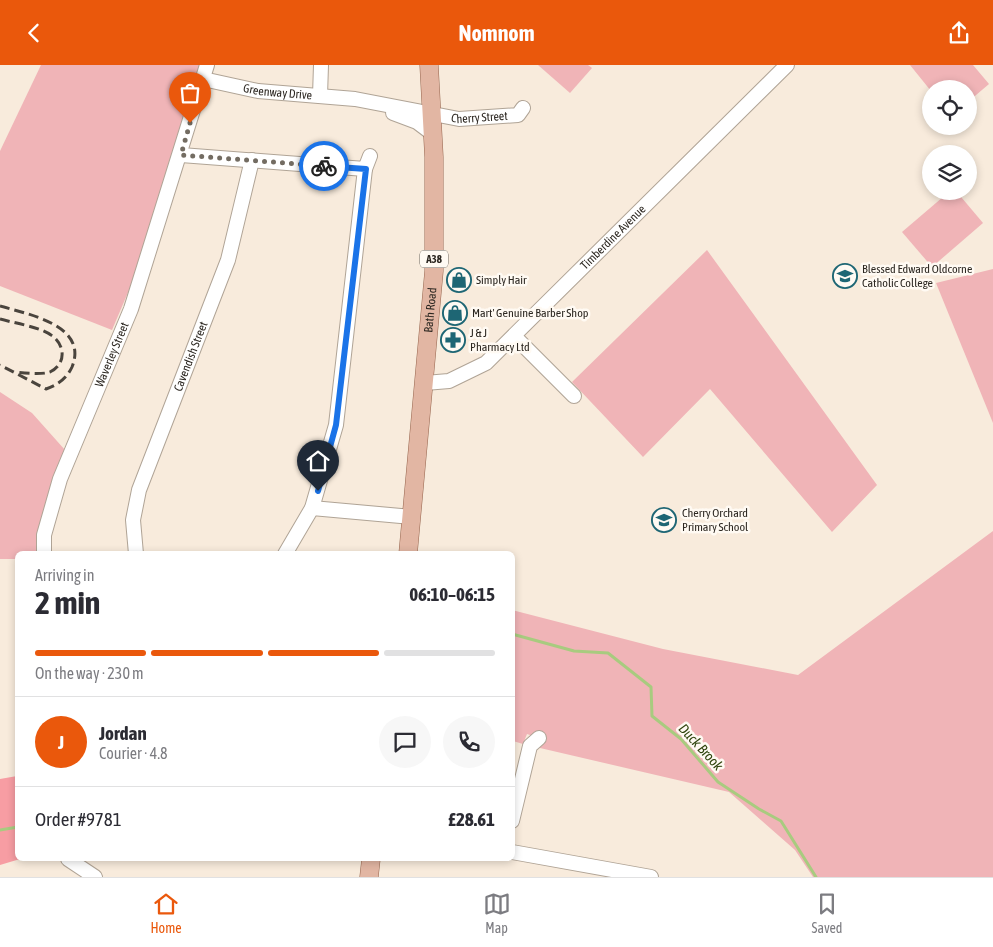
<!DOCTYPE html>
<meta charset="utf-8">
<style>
body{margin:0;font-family:"Asap Condensed",sans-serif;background:#f7f7f7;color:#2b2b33;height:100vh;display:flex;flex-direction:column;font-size:19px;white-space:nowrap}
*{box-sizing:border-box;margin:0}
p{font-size:16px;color:#7c7c81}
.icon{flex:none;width:28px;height:28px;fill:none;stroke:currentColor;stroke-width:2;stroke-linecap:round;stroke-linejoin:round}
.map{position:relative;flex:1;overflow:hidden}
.sheet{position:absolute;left:15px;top:486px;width:500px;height:310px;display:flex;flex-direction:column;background:#fff;border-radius:8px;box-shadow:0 2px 8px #0003}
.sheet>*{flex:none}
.controls{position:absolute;left:922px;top:15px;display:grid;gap:10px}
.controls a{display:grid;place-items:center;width:55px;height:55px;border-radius:50%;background:#fff;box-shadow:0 2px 8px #0003;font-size:25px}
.pin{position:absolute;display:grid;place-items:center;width:42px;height:42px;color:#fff;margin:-51px -21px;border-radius:50% 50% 50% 0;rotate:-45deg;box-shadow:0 0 5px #0007}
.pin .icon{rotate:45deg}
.courier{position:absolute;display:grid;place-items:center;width:50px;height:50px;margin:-25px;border:4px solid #1a73e8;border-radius:50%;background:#fff;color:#222;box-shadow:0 1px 6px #0007}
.headline em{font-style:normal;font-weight:700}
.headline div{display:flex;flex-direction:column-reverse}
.headline{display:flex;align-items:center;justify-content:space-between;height:85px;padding:0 20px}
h1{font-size:32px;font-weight:700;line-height:38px}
.bar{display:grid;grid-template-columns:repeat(4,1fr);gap:8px 5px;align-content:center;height:60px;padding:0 20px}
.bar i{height:6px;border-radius:4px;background:#e1e1e2}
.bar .selected{background:#ea580c}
.bar p{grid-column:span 4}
.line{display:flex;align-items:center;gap:12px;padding:0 20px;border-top:1px solid #e1e1e2}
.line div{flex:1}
.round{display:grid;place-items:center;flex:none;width:52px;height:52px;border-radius:26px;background:#f7f7f7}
header{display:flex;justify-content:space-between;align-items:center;height:65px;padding:0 20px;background:#ea580c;color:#fff;font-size:22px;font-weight:700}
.tab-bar{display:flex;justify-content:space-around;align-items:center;height:70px;border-top:1px solid #e1e1e2;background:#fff;font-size:14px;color:#7c7c81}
.tab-bar a{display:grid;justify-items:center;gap:2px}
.tab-bar .selected{color:#ea580c}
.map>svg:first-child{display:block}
.green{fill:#f0b4b7}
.forest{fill:#f79da3}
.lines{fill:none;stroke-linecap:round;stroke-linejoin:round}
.stream{stroke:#a8cb7f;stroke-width:3}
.minor-casing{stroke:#b0a496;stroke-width:16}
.major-casing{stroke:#96654e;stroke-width:19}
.minor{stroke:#fff;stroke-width:14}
.major{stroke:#e2b6a3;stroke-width:18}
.rail{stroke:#4a443d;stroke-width:3;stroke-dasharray:10 5;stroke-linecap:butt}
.done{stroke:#736c62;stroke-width:5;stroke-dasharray:0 9}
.route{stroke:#1a73e8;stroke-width:6}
.labels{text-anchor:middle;stroke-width:5;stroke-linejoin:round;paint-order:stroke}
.shield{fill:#fffaf3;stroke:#6b6660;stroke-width:1}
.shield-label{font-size:11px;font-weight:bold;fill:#2c2721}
.street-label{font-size:12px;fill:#2c2721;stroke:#fffaf3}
.poi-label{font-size:12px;fill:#2c2721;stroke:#fffaf3;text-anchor:start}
.water-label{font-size:14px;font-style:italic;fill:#2e430c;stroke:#fffaf3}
</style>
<header><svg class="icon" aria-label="back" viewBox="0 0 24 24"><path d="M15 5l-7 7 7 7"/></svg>Nomnom<svg class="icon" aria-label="share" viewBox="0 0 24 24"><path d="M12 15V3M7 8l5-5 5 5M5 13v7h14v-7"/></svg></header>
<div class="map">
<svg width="993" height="812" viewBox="0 0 993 812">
<rect width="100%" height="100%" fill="#f8ebdc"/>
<g class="green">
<polygon points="41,0 201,0 132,218 112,265 0,221 0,86"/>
<polygon points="538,0 588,0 592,3 570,28"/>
<polygon points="910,0 973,0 989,19 969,36 969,24 931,24 931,26"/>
<polygon points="950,126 956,126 983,158 932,202 902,167"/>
<polygon points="707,185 877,420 832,467 710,324 643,392 572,317"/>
<polygon points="993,204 993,358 936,218"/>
<polygon points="0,327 32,348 65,385 41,459 36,489 18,489 17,494 0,494"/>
<polygon points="993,466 993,812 813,812 795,785 729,727 540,683 537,682 539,673 527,669 523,679 513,676 512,545 663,584 798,610"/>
</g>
<polygon class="forest" points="17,711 18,794 20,794 0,800 0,714"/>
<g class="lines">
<g class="stream">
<polyline points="512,569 574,586 608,588 651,622 652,651 681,674 718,717 759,744 781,756 816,812"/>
<polyline points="0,765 18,762"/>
</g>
<defs>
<g id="minor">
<path id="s1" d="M203 14 258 26 355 34 459 54 518 50 523 43"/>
<polyline points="320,31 321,0"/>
<polyline points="393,48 417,57 433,69"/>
<polyline points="181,90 365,104 370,91"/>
<polyline points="514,271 574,331"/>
<path id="s2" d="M425 318 449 316 486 298 787 0"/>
<polyline points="312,443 412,452"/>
<path id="s3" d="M44 489V470L60 414 131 244 207 0"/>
<path id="s4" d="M136 489 133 455 139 425 228 195 252 95"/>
<polyline points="285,489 312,443 336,360 365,104"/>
<polyline points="512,756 530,681 539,673"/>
<polyline points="512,787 651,812"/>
<polyline points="68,794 95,812"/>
</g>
<g id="major">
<path id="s5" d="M408 489 434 206V92L429 0"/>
<polyline points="369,812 371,794"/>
</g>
</defs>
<use href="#minor" class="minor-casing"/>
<use href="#major" class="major-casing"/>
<use href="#minor" class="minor"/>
<use href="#major" class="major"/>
<g class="rail">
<path d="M0 241C27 249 89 260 72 302 67 313 58 320 46 324L0 300"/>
<path d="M0 254C14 258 40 262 51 270 65 279 67 299 50 307 41 310 24 308 15 307"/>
</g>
</g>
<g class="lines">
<polyline class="done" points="190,58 181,90 324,101"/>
<polyline class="route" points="318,426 336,360 366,104 324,101"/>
</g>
<defs>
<symbol id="school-ring" viewBox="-11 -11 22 22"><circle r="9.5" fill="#fffaf3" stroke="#1e6674" stroke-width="1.5"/><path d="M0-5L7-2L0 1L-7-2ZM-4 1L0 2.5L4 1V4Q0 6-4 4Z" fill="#1e6674"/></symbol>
<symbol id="shop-ring" viewBox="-11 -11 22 22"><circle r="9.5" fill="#fffaf3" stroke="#1e6674" stroke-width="1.5"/><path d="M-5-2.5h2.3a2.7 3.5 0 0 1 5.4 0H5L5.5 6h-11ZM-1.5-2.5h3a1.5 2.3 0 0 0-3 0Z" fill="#1e6674"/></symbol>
<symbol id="pharmacy-ring" viewBox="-11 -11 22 22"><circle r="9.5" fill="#fffaf3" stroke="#1e6674" stroke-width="1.5"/><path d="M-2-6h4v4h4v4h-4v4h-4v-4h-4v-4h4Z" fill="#1e6674"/></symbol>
</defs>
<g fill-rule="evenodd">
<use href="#school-ring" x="831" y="197" width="28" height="28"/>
<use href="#shop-ring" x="445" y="201" width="28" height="28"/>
<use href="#shop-ring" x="441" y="234" width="28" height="28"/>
<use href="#pharmacy-ring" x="439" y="261" width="28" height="28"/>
<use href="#school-ring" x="650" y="441" width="28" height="28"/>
</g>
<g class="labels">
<rect class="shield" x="420" y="185.5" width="28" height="17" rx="4"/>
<g class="shield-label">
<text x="434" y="198">A38</text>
</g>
<g class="street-label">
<text dy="4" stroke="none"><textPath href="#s1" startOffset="76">Greenway Drive</textPath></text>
<text dy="4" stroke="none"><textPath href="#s1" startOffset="280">Cherry Street</textPath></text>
<text dy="4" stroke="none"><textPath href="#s2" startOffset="244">Timberdine Avenue</textPath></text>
<text dy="4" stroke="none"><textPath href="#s5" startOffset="245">Bath Road</textPath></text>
<text dy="4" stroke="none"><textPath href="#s3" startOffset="212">Waverley Street</textPath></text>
<text dy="4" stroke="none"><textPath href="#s4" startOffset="208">Cavendish Street</textPath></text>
</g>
<g class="poi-label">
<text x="862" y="208">Blessed Edward Oldcorne<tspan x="862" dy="14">Catholic College</tspan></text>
<text x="476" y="219">Simply Hair</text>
<text x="472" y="252">Mart' Genuine Barber Shop</text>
<text x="470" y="272">J &amp; J<tspan x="470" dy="14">Pharmacy Ltd</tspan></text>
<text x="682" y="452">Cherry Orchard<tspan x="682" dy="14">Primary School</tspan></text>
</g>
<g class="water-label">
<text transform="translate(701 682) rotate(47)" y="5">Duck Brook</text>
</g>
</g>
</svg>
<div class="controls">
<a><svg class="icon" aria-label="locate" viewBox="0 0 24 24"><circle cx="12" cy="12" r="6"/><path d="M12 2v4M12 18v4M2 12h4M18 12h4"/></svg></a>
<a><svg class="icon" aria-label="layers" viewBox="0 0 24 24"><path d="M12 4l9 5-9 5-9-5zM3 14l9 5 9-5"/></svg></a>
</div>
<div class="pin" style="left:190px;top:58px;background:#ea580c"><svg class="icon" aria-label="bag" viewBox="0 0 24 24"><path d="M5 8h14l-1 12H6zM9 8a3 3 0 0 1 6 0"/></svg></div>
<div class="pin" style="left:318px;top:426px;background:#1f2937"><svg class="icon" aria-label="home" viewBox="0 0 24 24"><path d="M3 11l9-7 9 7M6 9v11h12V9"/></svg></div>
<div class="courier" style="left:324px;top:101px"><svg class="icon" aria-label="bike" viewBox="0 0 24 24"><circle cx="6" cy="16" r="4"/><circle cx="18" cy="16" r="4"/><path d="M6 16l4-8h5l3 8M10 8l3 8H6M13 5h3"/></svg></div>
<section class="sheet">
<div class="headline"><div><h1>2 min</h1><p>Arriving in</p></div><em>06:10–06:15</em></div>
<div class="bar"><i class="selected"></i><i class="selected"></i><i class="selected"></i><i></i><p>On the way · 230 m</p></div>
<div class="line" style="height:90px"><b class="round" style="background:#ea580c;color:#fff">J</b><div><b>Jordan</b><p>Courier · 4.8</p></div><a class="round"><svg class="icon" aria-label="chat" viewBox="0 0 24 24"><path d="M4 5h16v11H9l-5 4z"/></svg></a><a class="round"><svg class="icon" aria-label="phone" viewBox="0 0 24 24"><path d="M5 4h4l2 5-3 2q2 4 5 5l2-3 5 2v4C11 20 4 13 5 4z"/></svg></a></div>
<div class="line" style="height:65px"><div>Order #9781</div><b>£28.61</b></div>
</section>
</div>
<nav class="tab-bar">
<a class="selected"><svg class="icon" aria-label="home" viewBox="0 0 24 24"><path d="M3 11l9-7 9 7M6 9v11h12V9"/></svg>Home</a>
<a><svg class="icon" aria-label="map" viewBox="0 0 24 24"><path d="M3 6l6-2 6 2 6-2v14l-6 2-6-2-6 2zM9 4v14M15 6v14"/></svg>Map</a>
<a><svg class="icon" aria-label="saved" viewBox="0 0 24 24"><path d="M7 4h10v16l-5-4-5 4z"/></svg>Saved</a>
</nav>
